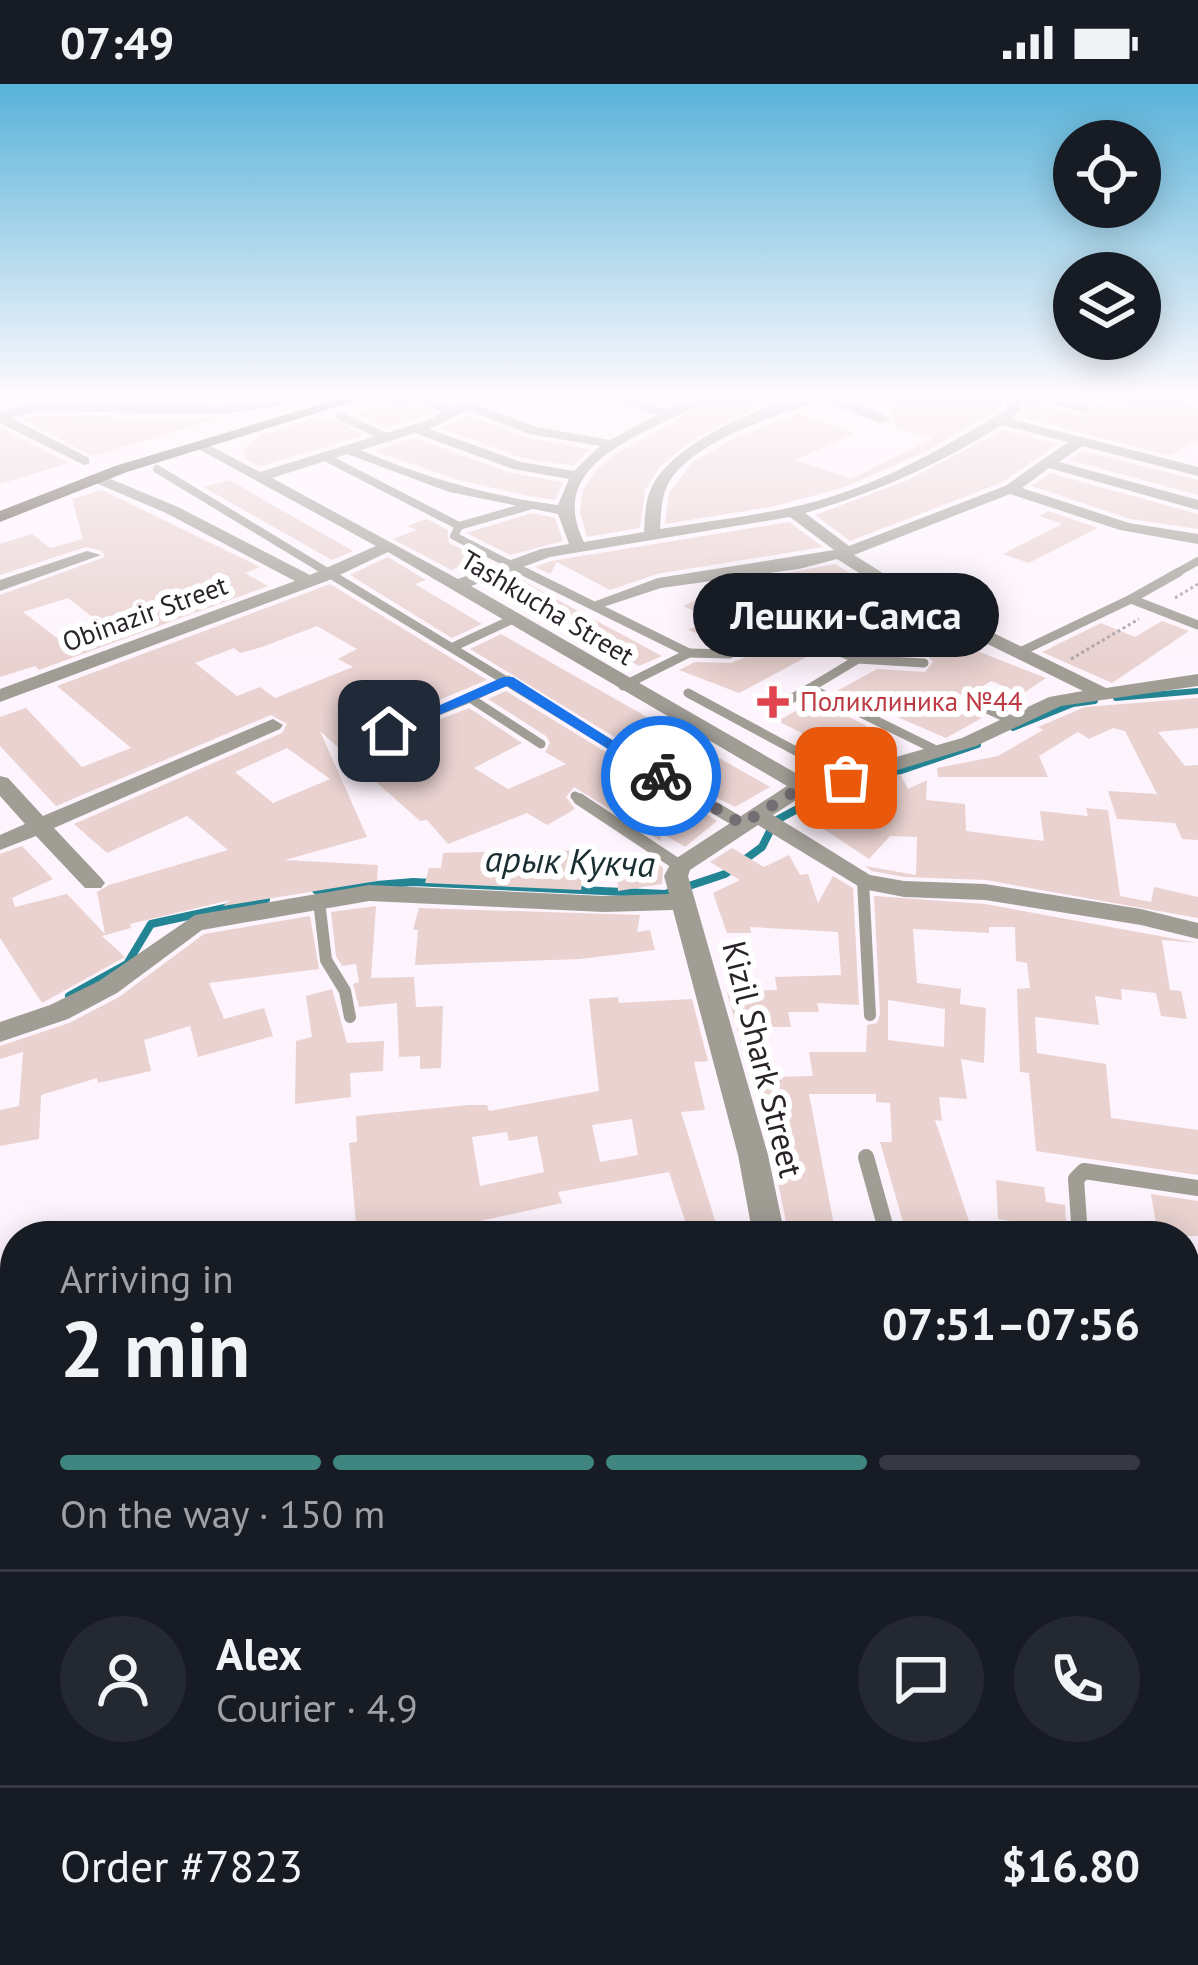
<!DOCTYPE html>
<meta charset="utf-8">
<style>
body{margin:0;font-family:"PT Sans",sans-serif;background:#242831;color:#f1f3f6;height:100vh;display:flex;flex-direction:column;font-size:45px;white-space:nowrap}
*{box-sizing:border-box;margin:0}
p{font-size:39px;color:#9ea1a6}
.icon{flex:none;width:66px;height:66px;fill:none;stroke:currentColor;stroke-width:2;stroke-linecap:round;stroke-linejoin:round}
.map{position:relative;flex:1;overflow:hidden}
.side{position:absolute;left:0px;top:1137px;width:1200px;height:744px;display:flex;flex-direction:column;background:#171b24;border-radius:48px 48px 0 0;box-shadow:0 6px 30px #0003}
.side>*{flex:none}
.tools{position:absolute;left:1053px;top:36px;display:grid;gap:24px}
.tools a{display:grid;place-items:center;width:108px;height:108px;border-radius:50%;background:#171b24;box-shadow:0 6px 30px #0003;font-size:60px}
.pin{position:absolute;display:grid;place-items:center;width:102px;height:102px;color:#fff;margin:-51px;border-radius:24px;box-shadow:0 6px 18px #0006}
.courier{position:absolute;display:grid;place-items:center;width:120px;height:120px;margin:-60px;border:9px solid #1a73e8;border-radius:50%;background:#fff;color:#222;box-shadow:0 3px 15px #0007}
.bubble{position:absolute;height:84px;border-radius:42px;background:#171b24;box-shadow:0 6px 30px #0003;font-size:39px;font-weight:600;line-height:84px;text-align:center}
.headline em{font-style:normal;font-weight:600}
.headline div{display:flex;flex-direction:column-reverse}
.headline{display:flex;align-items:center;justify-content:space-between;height:204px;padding:0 60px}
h1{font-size:78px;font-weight:600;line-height:90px}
.bar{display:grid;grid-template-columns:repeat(4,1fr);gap:18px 12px;align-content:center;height:144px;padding:0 60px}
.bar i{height:15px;border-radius:9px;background:#363941}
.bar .active{background:#408680}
.bar p{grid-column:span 4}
.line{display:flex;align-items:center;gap:30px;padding:0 60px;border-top:3px solid #363941}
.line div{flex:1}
.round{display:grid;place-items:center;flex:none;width:126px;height:126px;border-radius:63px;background:#242831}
.status{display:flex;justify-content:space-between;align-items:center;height:84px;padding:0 60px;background:#171b24;direction:ltr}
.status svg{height:33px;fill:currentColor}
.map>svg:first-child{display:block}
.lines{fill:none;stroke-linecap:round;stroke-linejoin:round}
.stream-far1{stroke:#238594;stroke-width:6}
.stream{stroke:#238594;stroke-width:8}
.building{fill:#e9d2d0;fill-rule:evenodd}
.path{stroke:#a9a0a8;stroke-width:3;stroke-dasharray:3 3;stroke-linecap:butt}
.lane-far4{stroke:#a09d95;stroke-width:8}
.lane-far3{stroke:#a09d95;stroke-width:9}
.lane-far2{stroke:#a09d95;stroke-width:12}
.lane-far1{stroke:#a09d95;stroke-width:16}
.lane{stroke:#a09d95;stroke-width:21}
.street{fill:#a09d95;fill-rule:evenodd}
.secondary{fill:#777166;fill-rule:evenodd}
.primary{fill:#595346;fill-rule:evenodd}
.route{fill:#1a73e8}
.done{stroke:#746d74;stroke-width:12;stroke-dasharray:0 21.6}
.health-dot{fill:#e0444e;stroke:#fff;stroke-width:4.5}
.labels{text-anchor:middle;stroke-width:12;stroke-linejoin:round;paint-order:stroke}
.far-street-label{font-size:27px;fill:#2a242a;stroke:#fff}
.far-health-label{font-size:27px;fill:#be3a42;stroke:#fff;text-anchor:start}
.street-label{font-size:33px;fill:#2a242a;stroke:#fff}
.water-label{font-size:36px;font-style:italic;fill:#182e31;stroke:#fff}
</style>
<div class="status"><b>07:49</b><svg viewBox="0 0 49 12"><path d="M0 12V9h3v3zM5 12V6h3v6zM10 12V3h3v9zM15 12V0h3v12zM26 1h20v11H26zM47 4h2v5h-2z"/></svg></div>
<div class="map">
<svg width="1198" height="1881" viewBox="0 0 1198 1881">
<rect width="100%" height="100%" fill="#fef4fd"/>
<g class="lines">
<g class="stream-far1">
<polyline points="1116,614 1198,607"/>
<polyline points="1013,644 1073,620 1095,617"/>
<polyline points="810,718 978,661"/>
</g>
<g class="stream">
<polyline points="316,806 413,798 665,810 725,790 762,763 775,737 816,715"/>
<polyline points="69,912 127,880 151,840 266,815"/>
</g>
</g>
<g class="building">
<polygon points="406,314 433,329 386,344 352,329"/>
<polygon points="715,314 768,319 695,354 660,383 645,406 640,444 587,453 580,428 583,406 595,387 615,370"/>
<polygon points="888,314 1003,314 1003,322 927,367 845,403 771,423 665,440 669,409 693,378 735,354 799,329 855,349 796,376 851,395 933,354 896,344"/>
<polygon points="1025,314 1041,314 1047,322 1085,333 1092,322 1077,314 1116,323 1137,314 1171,314 1198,322 1198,357 1169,371 1021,333"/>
<polygon points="469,331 528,354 590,365 573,382 522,374 441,344"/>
<polygon points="35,332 220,334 221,334 92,372 23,335"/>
<polygon points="320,333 332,334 363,351 260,383 245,375 243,366 261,351"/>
<polygon points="0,344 69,379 0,400"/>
<polygon points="1003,346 1057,360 1003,398 850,457 815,431 908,396"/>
<polygon points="415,354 511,389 563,398 555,416 533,413 459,396 374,367"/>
<polygon points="1083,367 1198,396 1198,411 1069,376"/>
<polygon points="1050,389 1198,430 1198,445 1130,435 1032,402"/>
<polygon points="230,396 269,419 353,467 332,476 203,403"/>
<path d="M102 406 260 483 245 489 268 502 39 586 35 582 0 593V511L105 473 102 467 86 463 0 491V460L32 450 50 464 83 455 72 415ZM68 514 104 542 61 557 23 528Z"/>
<polygon points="1048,427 1098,444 1029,479 1003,470 1062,440 1039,432"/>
<polygon points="532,429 555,434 563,457 510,471 466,449"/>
<polygon points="427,435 448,446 449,459 489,479 466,487 458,483 451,486 393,455 416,446 407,442"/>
<polygon points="789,438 823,463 657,490 610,506 557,478 550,490 535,483 551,477"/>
<polygon points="388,473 426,496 415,500 482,540 452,554 350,491"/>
<polygon points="835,480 861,496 847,503 885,520 877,524 928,546 936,541 970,556 962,561 1046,594 1022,610 991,597 972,609 963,608 953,621 982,634 946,654 837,607 877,585 925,588 933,578 926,570 869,567 835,551 860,538 834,522 816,519 727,561 688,546 712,535 683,522 733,499"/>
<polygon points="513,491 541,507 662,572 639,582 489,500"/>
<path d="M330 500 487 596 346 655 341 666 320 647 367 753 285 776 378 781 377 797 223 822 230 816 130 840 131 844 102 852 125 873 42 919 0 854V770L22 762 53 795 12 814 15 823 67 810 105 850 97 808 109 801 228 766 187 732 107 769 74 740 282 649 287 640 271 631 56 722 0 662V633L26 624 82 683 131 664 57 602ZM317 542 357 565 338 575 353 583 275 614 260 603 237 612 195 579 234 564 240 569 262 563ZM287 664 330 695 273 719 235 688Z"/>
<polygon points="1162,537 1189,547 1112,599 1042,568 1101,539 1135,553"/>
<polygon points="501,550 770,703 735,723 700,705 470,565"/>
<polygon points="786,557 816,568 739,609 679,586 695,578 731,579"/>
<polygon points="506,607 691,720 717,737 685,763 660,748 661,757 574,703 566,713 575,725 547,741 527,729 448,760 427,736 420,737 347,672 469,624 522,659 474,684 508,705 566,680 545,668 550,659 546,652 488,615"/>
<polygon points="1198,614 1198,644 1158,648 1185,682 1198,681 1198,756 1182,755 1175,739 1117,735 1108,707 1157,710 1125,647 1113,644 1089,655 1078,648 1039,672 1048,693 938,693 937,684 998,672 1043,646 1038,643 1085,623"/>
<polygon points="815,616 867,642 831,664 778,637"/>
<polygon points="900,690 908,705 927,696 926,716 965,720 966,747 1044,757 1040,727 1088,732 1086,724 1108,726 1120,812 1151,818 1154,803 1198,813 1198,834 986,796 904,793 872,787 865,782 916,791 917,753 890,752 869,775 807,734 888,740 891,693"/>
<path d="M732 764 764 783 789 771 800 791 808 790 818 819 833 792 853 804 859 921 817 919 819 928H788L791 943H759L772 993 813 992 809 968H866L867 941 877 939 880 930 874 812 985 820 1198 859 1162 856 1170 906 1181 907 1187 935 1161 932 1156 909 1121 905 1122 916 1095 912 1099 941 1035 933 1037 969 1106 980 1111 1034 1198 1046V1091L1036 1067 1029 989 1020 988 1017 905 1030 904 1027 879 1016 877 1015 843H989V849L913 845 917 899 961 905 960 920 986 924 984 979 961 975 967 1015 939 1013 942 1037 935 1036 974 1152H907L880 1058H892L890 1019 876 1018V1010H809L836 1152H789L752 973 745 974 727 908 777 906 775 893 841 891 838 848 750 843 751 849H727L713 809 740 796 710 778ZM888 916 945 925 944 963 888 956Z"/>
<polygon points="588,766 581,806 425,799 429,784 441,784 443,769"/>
<polygon points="616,776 657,779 663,784 662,800 618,807"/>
<polygon points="376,822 371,894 414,893 416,923 443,922 441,984 420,985 420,972 399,973 397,919 359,923 353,900 359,898 356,880 342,882 336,872 331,828"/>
<polygon points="419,824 640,831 637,848 650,846 655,866 580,875 415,881 418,846 413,846"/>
<polygon points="310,832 319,885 209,899 224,935 264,924 273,952 198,973 190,942 144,956 151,987 98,999 97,994 41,1011 39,1055 0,1062 0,1026 19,1022 23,968 0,975 0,962 69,939 119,913 204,850"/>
<polygon points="332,905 347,959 384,957 383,987 350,989 351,1013 295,1020 296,957 312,953 306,912"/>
<path d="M618 913 619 919 692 915 708 977 694 978 705 1026 681 1028 720 1152H690L669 1088 558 1108 562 1119 462 1141 464 1152H434L433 1144 357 1152 349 1059 357 1058 356 1032 469 1021H487L489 1027 599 1007 589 915ZM632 1035 638 1071 600 1078 592 1041ZM507 1048 509 1057 537 1052 544 1088 480 1102 472 1053Z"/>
<polygon points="996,1096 1044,1103 1046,1118 1065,1121 1067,1152 1045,1152 1044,1142 998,1135"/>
<polygon points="1151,1110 1198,1117 1198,1152 1158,1152"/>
</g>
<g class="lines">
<g class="path">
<polyline points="1175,514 1198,500"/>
<polyline points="1071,575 1139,535"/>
</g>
<g class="lane-far4">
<polyline points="618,314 665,329"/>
<polyline points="1049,314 1084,325"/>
<polyline points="340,332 388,354"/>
<polyline points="325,373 459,442 529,422"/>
<polyline points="157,385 332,491"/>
<polyline points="459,442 454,452 531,491"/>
<polyline points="1173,491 1198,477"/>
</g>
<g class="lane-far3">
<polyline points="327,488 705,718"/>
<polyline points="525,488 689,569 623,602"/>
<polyline points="1131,515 1179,488"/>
<polyline points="798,548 830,530"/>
<polyline points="453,563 513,535"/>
<polyline points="1022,567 1131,515 1198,541"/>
<polyline points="689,569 729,570 786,547 858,575 810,604 940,668"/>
<polyline points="858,575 924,579"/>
<polyline points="508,596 470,614 541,660"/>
<polyline points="688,609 846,694"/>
<polyline points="791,615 810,604"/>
<polyline points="967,616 1013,637"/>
<polyline points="983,624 1003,611"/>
<polyline points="349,663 470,614"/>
<polyline points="821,702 832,718"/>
<polyline points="575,712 584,718"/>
</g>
<g class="lane-far2">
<polyline points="579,715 680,782"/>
<polyline points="700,715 742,740"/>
<polyline points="863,797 870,931"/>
<polyline points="319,817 326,876 345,907 350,933"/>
</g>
<g class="lane-far1">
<polyline points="866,1073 888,1152"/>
<polyline points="1080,1152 1076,1095 1084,1087 1198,1104"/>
<polyline points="1185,1350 1198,1352"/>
</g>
<polyline class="lane" points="333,1866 334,1881"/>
<g class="street">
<path d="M413 314H431L452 323 470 318 537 343 610 356 677 320 711 314C659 347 541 373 584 458L644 448C645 433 645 416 652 402 673 361 758 321 802 314 831 309 867 320 891 336L879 339 821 316C776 333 683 358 665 407 661 419 661 433 660 445 703 438 746 433 788 424 867 408 940 367 1007 325V314H1021V327L1011 335 1198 383V392L1082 362 1059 378 1198 416V426L1049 384 1022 404 1129 439 1198 450V460L1120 446 1010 410 854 471 926 516 1106 604 1198 590V602L1061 622 976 662 829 707 807 709 773 731 870 791 904 797 985 800 1141 825 1198 839V855L1141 841 985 816 904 813 863 805 758 741 690 786 688 792 768 1071 785 1152H753L738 1071 673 826 604 828 369 817 202 846 117 909 68 935 0 958V938L50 921 99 897 195 831 369 801 604 812 669 810 664 792 672 777 787 702 388 468 327 497 0 618V605L295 497 166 429 91 397V391H101L178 423 310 491 376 462 191 361 203 358 260 388 434 334 442 328ZM469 326 529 350 600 362 574 387 521 378 429 345ZM1002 341 1068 358 1005 402 849 462 805 429C875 409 940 380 1002 341ZM415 349 513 385 569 395 558 421C490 412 424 394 361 366ZM347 370 449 408 558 430 569 460 541 465 458 495 272 394ZM790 433 834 466 658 494 585 521 594 526 661 504 799 485 837 475 914 524 1083 607 1049 613 962 654 820 695H806L471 502 550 473Z"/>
<polygon points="277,315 282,322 220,330 34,327 11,334 89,374 89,380 84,381 0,339 0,329 33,319 220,322"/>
<polygon points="87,467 101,471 0,507 0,496"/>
<polygon points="273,635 283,641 280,645 54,744 101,794 105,799 101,804 85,804 36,752 0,766 0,751 25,740 0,712 0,692 8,694 43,732"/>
</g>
<g class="secondary">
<polygon points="1198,1658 1198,1706 1185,1710 1185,1662"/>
<polygon points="565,1866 652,1866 646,1881 558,1881"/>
</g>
<polygon class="primary" points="342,314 365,314 127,388 0,438 0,427 115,382"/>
</g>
<linearGradient id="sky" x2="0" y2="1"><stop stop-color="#58b2d9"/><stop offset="0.54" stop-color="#fffafe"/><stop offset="1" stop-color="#fffafe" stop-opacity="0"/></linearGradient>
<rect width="1198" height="577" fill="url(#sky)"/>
<polygon class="route" points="503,593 513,593 669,692 656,695 507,602 394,650 382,647"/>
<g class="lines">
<polyline class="done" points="661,692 742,740 802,703 846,694"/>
</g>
<path class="health-dot" d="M767 600h12v12h12v12h-12v12h-12v-12h-12v-12h12z"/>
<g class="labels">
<g class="far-street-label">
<text transform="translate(547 524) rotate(31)" y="9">Tashkucha Street</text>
<text transform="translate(145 530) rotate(-20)" y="9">Obinazir Street</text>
</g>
<g class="far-health-label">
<text x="800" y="627">Поликлиника №44</text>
</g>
<g class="street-label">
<text transform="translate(763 975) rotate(76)" y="12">Kizil Shark Street</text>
</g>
<g class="water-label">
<text transform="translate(570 777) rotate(2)" y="13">арык Кукча</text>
</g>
</g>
</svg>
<div class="tools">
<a><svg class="icon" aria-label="locate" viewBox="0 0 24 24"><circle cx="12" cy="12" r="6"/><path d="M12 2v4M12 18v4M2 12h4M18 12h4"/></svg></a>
<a><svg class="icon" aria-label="layers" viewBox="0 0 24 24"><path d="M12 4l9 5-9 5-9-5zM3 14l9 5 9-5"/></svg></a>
</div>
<div class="pin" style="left:846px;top:694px;background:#ea580c"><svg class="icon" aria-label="bag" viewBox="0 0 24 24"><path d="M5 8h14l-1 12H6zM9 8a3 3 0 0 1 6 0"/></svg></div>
<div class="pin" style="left:389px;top:647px;background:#1f2937"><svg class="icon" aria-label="home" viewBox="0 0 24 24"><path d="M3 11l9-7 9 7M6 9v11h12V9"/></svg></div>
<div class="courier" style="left:661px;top:692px"><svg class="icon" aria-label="bike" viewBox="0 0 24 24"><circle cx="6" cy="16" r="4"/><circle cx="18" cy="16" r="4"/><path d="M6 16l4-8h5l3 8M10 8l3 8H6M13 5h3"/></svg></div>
<div class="bubble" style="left:693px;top:489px;width:306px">Лешки-Самса</div>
<section class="side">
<div class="headline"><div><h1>2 min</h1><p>Arriving in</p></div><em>07:51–07:56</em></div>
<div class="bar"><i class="active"></i><i class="active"></i><i class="active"></i><i></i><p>On the way · 150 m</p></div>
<div class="line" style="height:216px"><a class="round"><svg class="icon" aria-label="person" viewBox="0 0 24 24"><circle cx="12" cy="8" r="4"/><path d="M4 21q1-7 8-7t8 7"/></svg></a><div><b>Alex</b><p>Courier · 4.9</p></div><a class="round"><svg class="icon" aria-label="chat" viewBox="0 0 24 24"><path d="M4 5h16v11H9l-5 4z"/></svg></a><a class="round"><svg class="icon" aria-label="phone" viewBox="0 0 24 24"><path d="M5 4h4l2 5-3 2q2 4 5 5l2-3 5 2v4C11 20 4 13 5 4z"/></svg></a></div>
<div class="line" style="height:156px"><div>Order #7823</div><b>$16.80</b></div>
</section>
</div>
